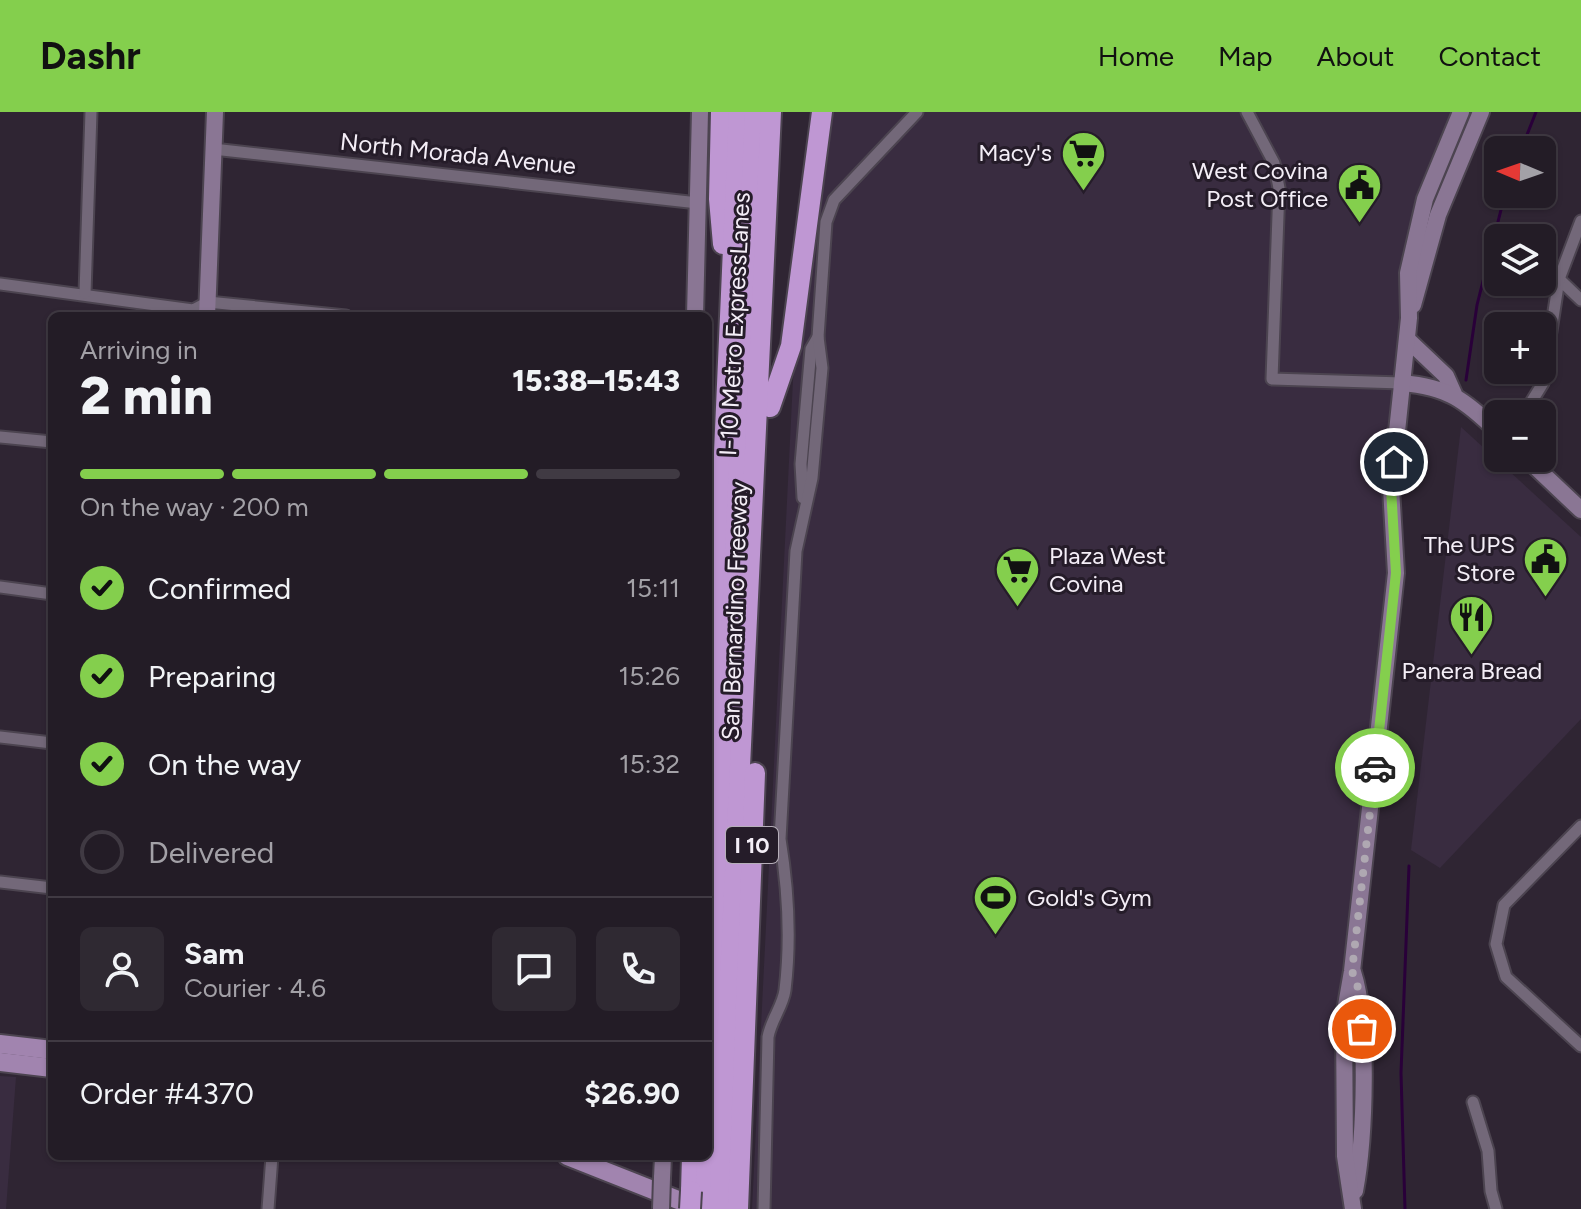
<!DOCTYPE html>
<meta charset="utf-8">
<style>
body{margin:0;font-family:Figtree,sans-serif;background:#2f2932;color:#f1f3f6;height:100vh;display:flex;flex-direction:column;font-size:30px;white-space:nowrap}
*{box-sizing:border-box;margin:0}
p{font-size:26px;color:#a3a1a7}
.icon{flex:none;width:44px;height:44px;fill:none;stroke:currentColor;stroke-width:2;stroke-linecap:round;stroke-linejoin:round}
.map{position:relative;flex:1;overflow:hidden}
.panel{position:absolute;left:48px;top:200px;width:664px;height:848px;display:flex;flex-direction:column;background:#231c26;border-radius:12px;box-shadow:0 2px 6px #0004,0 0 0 2px #403a43}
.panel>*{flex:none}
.needle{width:52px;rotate:272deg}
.tools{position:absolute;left:1484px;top:24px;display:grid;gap:16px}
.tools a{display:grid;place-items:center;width:72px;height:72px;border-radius:12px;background:#231c26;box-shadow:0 2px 6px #0004,0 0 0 2px #403a43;font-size:40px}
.pin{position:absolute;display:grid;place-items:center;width:68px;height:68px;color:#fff;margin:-34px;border:4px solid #fff;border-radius:50%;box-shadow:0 2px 8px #0007}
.courier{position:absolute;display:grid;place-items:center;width:80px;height:80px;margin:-40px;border:6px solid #84cf4d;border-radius:50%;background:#fff;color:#222;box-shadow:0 2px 10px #0007}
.summary em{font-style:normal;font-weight:800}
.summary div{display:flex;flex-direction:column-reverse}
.summary{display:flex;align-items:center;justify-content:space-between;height:136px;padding:0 32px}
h1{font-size:52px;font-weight:800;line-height:60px}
.bar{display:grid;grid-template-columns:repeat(4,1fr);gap:12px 8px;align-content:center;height:96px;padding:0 32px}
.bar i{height:10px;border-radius:6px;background:#403a43}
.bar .current{background:#84cf4d}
.bar p{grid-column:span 4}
.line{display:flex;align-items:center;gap:20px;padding:0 32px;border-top:2px solid #403a43}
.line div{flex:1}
.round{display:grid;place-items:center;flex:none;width:84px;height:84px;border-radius:12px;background:#2f2932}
ol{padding:0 32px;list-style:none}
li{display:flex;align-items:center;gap:24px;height:88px}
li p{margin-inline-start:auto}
li .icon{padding:8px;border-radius:50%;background:#84cf4d;color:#111;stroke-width:4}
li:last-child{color:#a3a1a7}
li i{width:44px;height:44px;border:4px solid #403a43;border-radius:50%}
header{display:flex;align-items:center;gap:48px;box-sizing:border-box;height:112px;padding:0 40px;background:#84cf4d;color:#111}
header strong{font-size:38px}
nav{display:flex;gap:44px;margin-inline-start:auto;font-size:28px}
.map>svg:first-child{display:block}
.built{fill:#392c40}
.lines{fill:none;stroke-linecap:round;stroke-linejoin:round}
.stream{stroke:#290039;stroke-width:3}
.street-casing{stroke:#4c4450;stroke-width:15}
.secondary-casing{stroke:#4c4450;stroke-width:20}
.primary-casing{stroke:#4c4450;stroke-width:22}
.highway-casing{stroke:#4c4450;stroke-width:24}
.street{stroke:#736879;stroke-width:11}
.secondary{stroke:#8a7694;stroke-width:16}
.primary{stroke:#a184af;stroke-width:18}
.highway{stroke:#bf97d3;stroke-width:20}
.secondary-bridge-casing{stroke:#4c4450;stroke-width:20;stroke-linecap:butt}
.highway-bridge-casing{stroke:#4c4450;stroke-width:24;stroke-linecap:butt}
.secondary-bridge{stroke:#8a7694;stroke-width:16}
.highway-bridge{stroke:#bf97d3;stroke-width:20}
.done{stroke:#afa8b2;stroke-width:8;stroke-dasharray:0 14.4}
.route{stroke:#84cf4d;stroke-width:10}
.labels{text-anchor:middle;stroke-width:6;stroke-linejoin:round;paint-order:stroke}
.shield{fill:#251c29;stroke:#b6afb9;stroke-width:2}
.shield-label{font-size:22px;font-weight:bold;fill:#f4eef7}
.poi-label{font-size:24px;fill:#f4eef7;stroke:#251c29;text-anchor:end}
.street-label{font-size:24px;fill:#f4eef7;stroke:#251c29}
</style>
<header>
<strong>Dashr</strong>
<nav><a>Home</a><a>Map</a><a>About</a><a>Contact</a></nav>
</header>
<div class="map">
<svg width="1581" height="1097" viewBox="0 0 1581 1097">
<rect width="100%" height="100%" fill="#2f2533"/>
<g class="built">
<polygon points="822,0 1461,0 1425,87 1402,271 1396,461 1349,906 1353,1097 752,1097 793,268"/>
<polygon points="1461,315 1581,425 1581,607 1440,756 1411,738"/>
<polygon points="0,964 16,965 6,1097 0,1097"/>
</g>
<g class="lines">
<g class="stream">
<polyline points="1521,38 1536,0"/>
<polyline points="1466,268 1477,193 1505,82"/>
<polyline points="1405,1097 1401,961 1409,754"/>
</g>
<defs>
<g id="street">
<polyline points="1247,0 1274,51 1279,76 1272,267 1402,271"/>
<polyline points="213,37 698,91"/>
<polyline points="1559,167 1581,188"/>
<polyline points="0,172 193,198 208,190 346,204"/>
<polyline points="85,181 91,0"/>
<polyline points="1524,302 1543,271 1559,167 1581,109"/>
<polyline points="0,325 52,330"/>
<polyline points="803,386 801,352 811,237 818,225"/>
<polyline points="0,475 52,482"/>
<polyline points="0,625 52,631"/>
<polyline points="1581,714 1504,793 1496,832 1506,865 1581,934"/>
<polyline points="0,770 52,776"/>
<polyline points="1473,990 1488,1039 1491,1079 1496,1097"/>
<polyline points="268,1097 272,1044"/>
<path d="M764 1097 768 925C771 908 783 894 785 878 791 828 788 776 780 727L796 439 812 366 822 256 818 225 826 110 834 88 917 0"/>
</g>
<g id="secondary">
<polyline points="1413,193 1438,103 1481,0"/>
<polyline points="207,204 215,0"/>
<polyline points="695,204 700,0"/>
<polyline points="1407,227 1446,264 1454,282"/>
<path d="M1402 271C1448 275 1465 288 1498 320"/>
<polyline points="1526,346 1581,398"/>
<path d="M1353 860C1369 909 1365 1026 1355 1079"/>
<polyline points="662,1066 663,1044"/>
<polyline points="1353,1097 1345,1044 1344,905 1352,859 1396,461 1391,376 1409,206 1408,161 1425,87 1461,0"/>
</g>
<g id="primary">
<polyline points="0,932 52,938"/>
<polyline points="0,950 52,956"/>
<polyline points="567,1044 701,1097"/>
</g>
<g id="highway">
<polyline points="721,0 719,87 723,132"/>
<polyline points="770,295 791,234 822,0"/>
<polyline points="708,704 739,0"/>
<polyline points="708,1033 755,0"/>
<polyline points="691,1079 692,1044"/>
<polyline points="705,1097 707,1044"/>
<polyline points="719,1097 771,0"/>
<polyline points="738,1097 755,661"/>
</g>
</defs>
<use href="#street" class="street-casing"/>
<use href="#secondary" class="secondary-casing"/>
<use href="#primary" class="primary-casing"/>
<use href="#highway" class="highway-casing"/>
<use href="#street" class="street"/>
<use href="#secondary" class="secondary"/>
<use href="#primary" class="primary"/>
<use href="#highway" class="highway"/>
<defs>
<polyline id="secondary-bridge" points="661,1097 662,1066"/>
<polyline id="highway-bridge" points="690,1097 691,1079"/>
</defs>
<use href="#secondary-bridge" class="secondary-bridge-casing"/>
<use href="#highway-bridge" class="highway-bridge-casing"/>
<use href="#secondary-bridge" class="secondary-bridge"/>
<use href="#highway-bridge" class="highway-bridge"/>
</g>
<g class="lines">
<polyline class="done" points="1362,917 1362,887 1352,859 1375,656"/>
<polyline class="route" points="1375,656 1396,461 1391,376 1394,350"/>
</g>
<defs>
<symbol id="supermarket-pin" viewBox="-11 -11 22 30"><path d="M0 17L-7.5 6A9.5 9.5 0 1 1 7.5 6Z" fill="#84cf4d" stroke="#251c29"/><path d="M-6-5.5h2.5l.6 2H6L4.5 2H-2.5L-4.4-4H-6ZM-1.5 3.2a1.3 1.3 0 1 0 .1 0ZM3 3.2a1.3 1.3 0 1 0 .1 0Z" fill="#111"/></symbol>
<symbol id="civic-pin" viewBox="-11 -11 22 30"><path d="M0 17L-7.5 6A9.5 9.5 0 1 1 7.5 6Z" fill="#84cf4d" stroke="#251c29"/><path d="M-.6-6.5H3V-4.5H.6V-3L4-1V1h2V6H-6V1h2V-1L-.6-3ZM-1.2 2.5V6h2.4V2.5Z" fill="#111"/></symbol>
<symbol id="restaurant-pin" viewBox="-11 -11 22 30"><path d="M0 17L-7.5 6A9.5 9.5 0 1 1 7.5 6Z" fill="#84cf4d" stroke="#251c29"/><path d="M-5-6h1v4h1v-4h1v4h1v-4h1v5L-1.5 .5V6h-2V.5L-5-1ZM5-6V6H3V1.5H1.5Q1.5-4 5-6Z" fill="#111"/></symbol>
<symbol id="stadium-pin" viewBox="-11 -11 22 30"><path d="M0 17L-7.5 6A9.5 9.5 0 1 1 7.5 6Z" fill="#84cf4d" stroke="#251c29"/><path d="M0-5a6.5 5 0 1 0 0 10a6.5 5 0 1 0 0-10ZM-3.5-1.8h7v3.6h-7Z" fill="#111"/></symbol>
</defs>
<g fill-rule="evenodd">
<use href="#supermarket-pin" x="1058" y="16" width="51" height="69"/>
<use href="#civic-pin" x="1334" y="48" width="51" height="69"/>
<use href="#civic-pin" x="1520" y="422" width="51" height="69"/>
<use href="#supermarket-pin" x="992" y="432" width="51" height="69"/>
<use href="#restaurant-pin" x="1446" y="480" width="51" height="69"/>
<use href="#stadium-pin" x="970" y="760" width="51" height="69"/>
</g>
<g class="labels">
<rect class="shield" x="726" y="715" width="52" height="36" rx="6"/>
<g class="shield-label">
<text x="752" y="741">I 10</text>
</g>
<g class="poi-label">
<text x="1052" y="49">Macy's</text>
<text x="1328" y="67">West Covina<tspan x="1328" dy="28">Post Office</tspan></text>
<text x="1515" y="441">The UPS<tspan x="1515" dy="28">Store</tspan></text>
<text x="1049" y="452" text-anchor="start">Plaza West<tspan x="1049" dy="28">Covina</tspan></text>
<text x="1472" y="567" text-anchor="middle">Panera Bread</text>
<text x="1027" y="794" text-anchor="start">Gold's Gym</text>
</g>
<g class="street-label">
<text transform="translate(458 42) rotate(6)" y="8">North Morada Avenue</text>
<text transform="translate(735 212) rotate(-87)" y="8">I-10 Metro ExpressLanes</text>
<text transform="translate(735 499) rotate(-88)" y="8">San Bernardino Freeway</text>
</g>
</g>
</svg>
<div class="tools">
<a><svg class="needle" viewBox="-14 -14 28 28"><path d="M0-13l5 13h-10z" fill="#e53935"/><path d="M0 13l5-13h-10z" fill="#a3a1a7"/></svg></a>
<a><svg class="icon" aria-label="layers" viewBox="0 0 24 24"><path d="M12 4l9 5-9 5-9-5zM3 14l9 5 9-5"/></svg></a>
<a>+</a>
<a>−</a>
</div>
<div class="pin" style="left:1362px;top:917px;background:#ea580c"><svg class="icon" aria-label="bag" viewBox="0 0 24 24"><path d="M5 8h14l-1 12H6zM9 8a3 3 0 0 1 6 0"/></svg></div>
<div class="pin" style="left:1394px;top:350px;background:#1f2937"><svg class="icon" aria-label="home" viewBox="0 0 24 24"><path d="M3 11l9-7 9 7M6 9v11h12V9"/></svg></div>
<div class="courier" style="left:1375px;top:656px"><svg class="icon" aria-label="car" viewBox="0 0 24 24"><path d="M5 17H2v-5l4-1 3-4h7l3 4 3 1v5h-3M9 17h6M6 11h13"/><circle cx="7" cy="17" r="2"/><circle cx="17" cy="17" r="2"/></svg></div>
<section class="panel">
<div class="summary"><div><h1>2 min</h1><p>Arriving in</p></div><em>15:38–15:43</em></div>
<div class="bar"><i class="current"></i><i class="current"></i><i class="current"></i><i></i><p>On the way · 200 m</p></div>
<ol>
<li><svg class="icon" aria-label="check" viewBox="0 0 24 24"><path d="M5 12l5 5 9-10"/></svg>Confirmed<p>15:11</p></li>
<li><svg class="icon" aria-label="check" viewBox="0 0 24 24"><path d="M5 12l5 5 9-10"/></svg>Preparing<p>15:26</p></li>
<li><svg class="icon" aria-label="check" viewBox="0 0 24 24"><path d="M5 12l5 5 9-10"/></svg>On the way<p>15:32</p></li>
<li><i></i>Delivered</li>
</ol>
<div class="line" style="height:144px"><a class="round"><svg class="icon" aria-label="person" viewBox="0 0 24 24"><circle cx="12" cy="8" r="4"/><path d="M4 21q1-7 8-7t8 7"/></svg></a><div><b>Sam</b><p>Courier · 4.6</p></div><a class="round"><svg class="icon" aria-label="chat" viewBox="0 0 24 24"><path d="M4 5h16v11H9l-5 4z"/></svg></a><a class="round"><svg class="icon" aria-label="phone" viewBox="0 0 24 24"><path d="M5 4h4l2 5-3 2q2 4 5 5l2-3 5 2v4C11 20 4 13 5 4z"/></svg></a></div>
<div class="line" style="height:104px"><div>Order #4370</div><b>$26.90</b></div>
</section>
</div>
